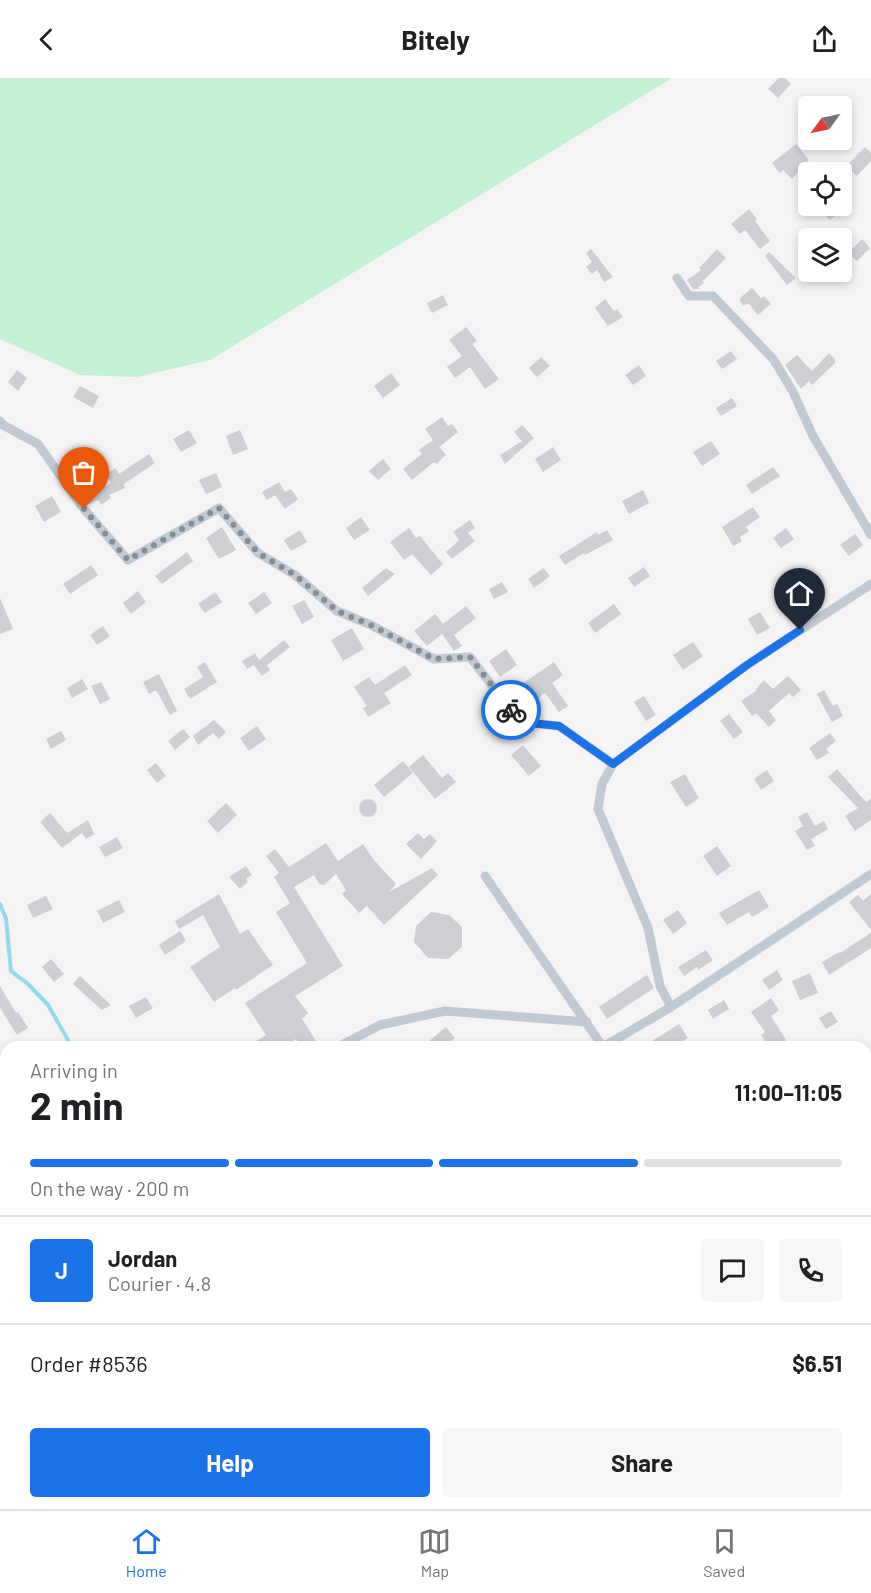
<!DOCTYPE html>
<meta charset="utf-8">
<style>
body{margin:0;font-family:Barlow,sans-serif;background:#f6f6f6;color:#202124;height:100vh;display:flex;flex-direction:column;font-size:22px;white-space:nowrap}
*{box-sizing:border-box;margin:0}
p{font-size:20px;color:#757577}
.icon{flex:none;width:33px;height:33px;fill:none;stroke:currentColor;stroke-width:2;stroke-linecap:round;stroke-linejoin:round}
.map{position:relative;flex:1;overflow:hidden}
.sheet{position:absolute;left:0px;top:963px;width:872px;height:468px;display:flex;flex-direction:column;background:#fff;border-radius:18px 18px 0 0;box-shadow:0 3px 9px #0003}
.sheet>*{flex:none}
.needle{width:39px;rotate:237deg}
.fabs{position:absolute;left:798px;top:18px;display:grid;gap:12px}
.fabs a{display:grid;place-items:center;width:54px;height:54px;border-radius:6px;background:#fff;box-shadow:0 3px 9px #0003;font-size:30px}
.pin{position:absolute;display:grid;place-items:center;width:51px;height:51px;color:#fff;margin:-62px -26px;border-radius:50% 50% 50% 0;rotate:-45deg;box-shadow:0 0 6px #0007}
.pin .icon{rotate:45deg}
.courier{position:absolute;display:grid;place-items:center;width:60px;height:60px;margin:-30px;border:4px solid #1a73e8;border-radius:50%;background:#fff;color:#222;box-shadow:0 2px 8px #0007}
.headline em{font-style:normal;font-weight:700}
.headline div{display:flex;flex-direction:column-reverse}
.headline{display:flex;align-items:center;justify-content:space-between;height:102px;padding:0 30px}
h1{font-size:39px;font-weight:700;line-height:45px}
.bar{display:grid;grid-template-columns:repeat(4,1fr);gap:9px 6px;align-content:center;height:72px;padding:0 30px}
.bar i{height:8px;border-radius:4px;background:#e0e0e0}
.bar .selected{background:#1a73e8}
.bar p{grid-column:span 4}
.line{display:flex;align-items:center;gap:15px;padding:0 30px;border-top:2px solid #e0e0e0}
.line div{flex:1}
.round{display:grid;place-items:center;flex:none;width:63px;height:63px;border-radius:6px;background:#f6f6f6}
.primary-button{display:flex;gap:12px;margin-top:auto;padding:12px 30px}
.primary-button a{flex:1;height:69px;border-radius:6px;background:#1a73e8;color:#fff;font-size:24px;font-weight:700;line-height:69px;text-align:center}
.primary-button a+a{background:#f6f6f6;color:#202124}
header{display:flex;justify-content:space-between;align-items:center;height:78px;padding:0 30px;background:#fff;font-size:27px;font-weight:700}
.menu{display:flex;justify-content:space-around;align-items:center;height:84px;border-top:2px solid #e0e0e0;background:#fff;font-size:16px;color:#757577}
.menu a{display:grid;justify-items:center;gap:3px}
.menu .selected{color:#1a73e8}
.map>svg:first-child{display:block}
.green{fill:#c3f1d5}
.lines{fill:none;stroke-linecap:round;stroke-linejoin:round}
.stream{stroke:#90daee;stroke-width:4}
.building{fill:#cdcfd5}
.street{stroke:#c1cad2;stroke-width:9}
.primary{stroke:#b3c2d1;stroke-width:15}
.done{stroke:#868d94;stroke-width:6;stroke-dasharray:0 10.8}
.route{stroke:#1a73e8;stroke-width:8}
</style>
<header><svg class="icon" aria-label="back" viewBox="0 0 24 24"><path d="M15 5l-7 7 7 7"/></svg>Bitely<svg class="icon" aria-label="share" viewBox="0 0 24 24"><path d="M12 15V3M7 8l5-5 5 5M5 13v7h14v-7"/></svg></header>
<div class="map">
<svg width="871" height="1431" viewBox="0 0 871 1431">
<rect width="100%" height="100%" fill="#f5f3f3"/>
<polygon class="green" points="0,0 672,0 210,282 137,299 80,297 0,261"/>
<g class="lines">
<g class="stream">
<polyline points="0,826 6,841 11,893 28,906 48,927 72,969"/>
<polyline points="190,1425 193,1431"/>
</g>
</g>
<g class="building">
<polygon points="779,0 785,0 791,6 778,20 768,11"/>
<polygon points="796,66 809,82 792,101 783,92 780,95 772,85"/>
<polygon points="865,69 871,75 871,83 857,98 846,88"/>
<polygon points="827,128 845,128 830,142 821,133"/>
<polygon points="749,131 757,141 755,143 770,163 760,171 745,152 740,156 731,146"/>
<polygon points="862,161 870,170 857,183 848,175"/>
<polygon points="591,171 613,199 604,204 597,192 592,196 586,189 592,184 586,175"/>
<polygon points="717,171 726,180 703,203 704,205 698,209 700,211 693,211 687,202 701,192 699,190"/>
<polygon points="769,174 796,200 787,207 765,178"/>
<polygon points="752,210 761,220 764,218 771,226 758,237 749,226 743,227 740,223 740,220"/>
<polygon points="443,217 448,227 432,235 427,225"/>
<polygon points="605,221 614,233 617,231 623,239 608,248 595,230"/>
<polygon points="466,249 477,263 472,266 499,301 485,311 470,289 455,300 447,289 462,278 449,262"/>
<polygon points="731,273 737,281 722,291 716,283"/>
<polygon points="829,275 835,281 835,285 812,307 809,303 801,311 785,287 797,277 812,293"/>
<polygon points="541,279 550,288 537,299 529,290"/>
<polygon points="639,287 646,298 633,307 625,297"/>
<polygon points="17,292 27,300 18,313 8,304"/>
<polygon points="391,295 400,307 383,320 374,308"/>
<polygon points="80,308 99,318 93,330 73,319"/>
<polygon points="732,320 737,328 721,338 716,330"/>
<polygon points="442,339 448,348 452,346 458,354 439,369 446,377 436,386 434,384 412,402 403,391 422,376 419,372 433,362 425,351"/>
<polygon points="522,347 534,360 505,386 500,377 522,363 514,354"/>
<polygon points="189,352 197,365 181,374 173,361"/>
<polygon points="240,352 248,371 233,377 226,358"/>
<polygon points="711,363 720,376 702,388 693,374"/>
<polygon points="553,369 561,382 543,394 535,381"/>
<polygon points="149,376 155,385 124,406 125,410 109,417 111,420 101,427 98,422 89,426 86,422 111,405 106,395 116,390 119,396"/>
<polygon points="383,381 391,391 378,402 369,393"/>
<polygon points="773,389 780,398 752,416 746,407"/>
<polygon points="216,395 222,409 206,416 199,402"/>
<polygon points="279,404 285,414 291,411 298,421 285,431 275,417 267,422 262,414"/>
<polygon points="643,412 649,425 629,436 622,423"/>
<polygon points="52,418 61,434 44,444 35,428"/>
<polygon points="753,429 760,439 746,449 749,453 740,459 742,463 733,468 722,449"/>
<polygon points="361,439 370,452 354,462 346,450"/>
<polygon points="470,442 475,450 468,455 475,463 452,481 446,474 459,462 453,454"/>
<polygon points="222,449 236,472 219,481 206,460"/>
<polygon points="409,450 416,460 420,458 443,486 431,497 412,476 404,482 390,464"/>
<polygon points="786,450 794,461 781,470 773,460"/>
<polygon points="300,452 307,464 291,473 284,462"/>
<polygon points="607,452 613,462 585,477 584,475 565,487 559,478 597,454 598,457"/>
<polygon points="855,456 863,467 849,478 840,467"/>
<polygon points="187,474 193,483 162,506 155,498"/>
<polygon points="91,487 98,497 70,516 63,506"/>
<polygon points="644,489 650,498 634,509 628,500"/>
<polygon points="386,490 395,496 368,518 362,510"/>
<polygon points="543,490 550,498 534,510 528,501"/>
<polygon points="502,504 508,514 494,521 489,511"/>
<polygon points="138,513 146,524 131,536 123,525"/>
<polygon points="215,514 222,524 205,535 198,526"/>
<polygon points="264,514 272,525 256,536 248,525"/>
<polygon points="0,520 13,551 0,556"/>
<polygon points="304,522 314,539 302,546 292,528"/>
<polygon points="614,526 621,536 595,555 588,545"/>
<polygon points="466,528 476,540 454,557 462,568 454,573 442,556 427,568 414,553 435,536 443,546"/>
<polygon points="760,534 770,550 757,557 748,541"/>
<polygon points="103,548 110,558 97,567 90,557"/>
<polygon points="352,550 364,571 343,583 331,562"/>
<polygon points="284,562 290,569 267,587 270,592 262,598 254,587 247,591 242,583 255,575 259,582"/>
<polygon points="693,564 703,578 683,592 673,577"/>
<polygon points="506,571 517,587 500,599 489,583"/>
<polygon points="205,584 217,604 190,621 184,611 203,599 197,589"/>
<polygon points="554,584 563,597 552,605 568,628 559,634 545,615 524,631 512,613"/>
<polygon points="405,587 412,597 384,615 391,625 368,639 363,630 367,628 354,609 369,599 375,607"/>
<polygon points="159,596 177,633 170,637 156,612 149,616 143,604"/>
<polygon points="788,598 801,612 793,619 789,615 769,633 776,642 769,649 756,635 752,638 741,623 757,612 756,611 764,602 773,611"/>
<polygon points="82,601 88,611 72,620 67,610"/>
<polygon points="101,604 110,621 100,626 91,608"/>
<polygon points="824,612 833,628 837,626 843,638 832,644 817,616"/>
<polygon points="644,618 656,637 646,643 634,624"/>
<polygon points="729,636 743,654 734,661 720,643"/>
<polygon points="214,642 226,654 219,661 213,655 198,667 193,658"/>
<polygon points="257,648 266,661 249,673 240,660"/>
<polygon points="183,651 190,659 175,672 168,663"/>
<polygon points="61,653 66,662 51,671 46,661"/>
<polygon points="830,655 836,663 826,671 829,675 817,682 809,670"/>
<polygon points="523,667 541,688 529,698 511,677"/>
<polygon points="423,677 442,700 448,695 456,704 435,721 409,689"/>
<polygon points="403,683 413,695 384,719 374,707"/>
<polygon points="156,685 166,698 157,705 147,692"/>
<polygon points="837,691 866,724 871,721 871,742 855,753 845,738 858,730 828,699"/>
<polygon points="767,692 774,703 761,712 754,701"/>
<polygon points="685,696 699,720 686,729 670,704"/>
<circle cx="368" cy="730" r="9"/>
<polygon points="226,725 237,737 218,755 207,743"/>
<polygon points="807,734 815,748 824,743 828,751 811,761 815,768 807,772 795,753 803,748 798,739"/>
<polygon points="50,735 67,755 88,742 94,756 86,761 82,755 62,770 40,744"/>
<polygon points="418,755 424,761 430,756 437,763 421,781 406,766"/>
<polygon points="117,759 123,770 105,779 99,769"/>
<polygon points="326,765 338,783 363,766 374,782 396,806 389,814 432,790 438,797 384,847 367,828 359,835 342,816 346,812 336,796 324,807 319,806 314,797 294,809 343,888 295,918 308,935 302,941 318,966 312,969 301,969 296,961 283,969 247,969 266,957 245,925 307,885 276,834 290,825 274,799 279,795 266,778 275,771 289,789"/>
<polygon points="717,768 731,788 717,798 703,778"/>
<polygon points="246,788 252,797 246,801 248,804 240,811 229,799"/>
<polygon points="759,812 769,829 752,839 749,834 727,847 719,835"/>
<polygon points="219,816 240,856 248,851 273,887 236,912 235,910 214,924 190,889 220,869 203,837 179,851 175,843"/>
<polygon points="871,816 871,852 849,824 858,817 863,823"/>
<polygon points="46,818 53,831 33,840 27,827"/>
<polygon points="119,822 125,834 103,845 97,833"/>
<polygon points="678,832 687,845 673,856 663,842"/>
<polygon points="431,834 449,837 462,849 462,869 448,881 428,880 414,864 416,848"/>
<polygon points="180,853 186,863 165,877 159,867"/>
<polygon points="871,855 871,870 829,897 822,884 839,874 840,875"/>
<polygon points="706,872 713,882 698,892 697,889 684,898 678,889"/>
<polygon points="51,881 64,896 54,904 42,889"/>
<polygon points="777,892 783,902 769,912 762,902"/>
<polygon points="810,895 818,915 800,922 792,903"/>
<polygon points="647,897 654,910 607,941 599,929"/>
<polygon points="80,898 111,927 102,932 73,906"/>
<polygon points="0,908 16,935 18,934 28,950 17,957 0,930"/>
<polygon points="146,919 153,930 136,940 129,928"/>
<polygon points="771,920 779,932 771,938 786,962 776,969 769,969 761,957 765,954 751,934"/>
<polygon points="724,922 729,931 713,941 708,932"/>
<polygon points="831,933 838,944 826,951 819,940"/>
<polygon points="679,946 688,960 673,969 643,969"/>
<polygon points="446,949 455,960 445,969 422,969"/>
</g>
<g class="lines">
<g class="street">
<polyline points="677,200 689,218 713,218 774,282 793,314 813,358 871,457"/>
<polyline points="0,343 3,347 38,366 84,431 128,482 219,430 258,475 295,497 337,533 371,547 434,581 470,579 509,630 530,645 559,648 613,686"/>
<polyline points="485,798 603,969"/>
<polyline points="671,929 660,908 648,850 598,731 602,706 613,686 747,587 871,506"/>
<polyline points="338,969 380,947 445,933 587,944"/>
<polyline points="603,969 671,929 871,796"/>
<polyline points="0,990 6,1002"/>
<polyline points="0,1157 6,1154"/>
<polyline points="0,1246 6,1258"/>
<polyline points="866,1343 871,1351"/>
<polyline points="75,1425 78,1431"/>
<polyline points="268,1425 272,1431"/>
<polyline points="754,1431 761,1425"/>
</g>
<g class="primary">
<polyline points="866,1049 871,1045"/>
<polyline points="305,1431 314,1425"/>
</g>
</g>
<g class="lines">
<polyline class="done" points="84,431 128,482 219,430 258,475 295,497 337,533 371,547 434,581 470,579 511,632"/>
<polyline class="route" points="511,632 530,645 559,648 613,686 747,587 800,552"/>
</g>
</svg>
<div class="fabs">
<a><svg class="needle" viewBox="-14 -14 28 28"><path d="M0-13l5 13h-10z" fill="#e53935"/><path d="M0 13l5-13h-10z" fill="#757577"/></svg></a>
<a><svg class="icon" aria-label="locate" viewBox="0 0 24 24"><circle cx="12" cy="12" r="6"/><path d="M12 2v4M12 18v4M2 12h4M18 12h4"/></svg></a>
<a><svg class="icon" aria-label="layers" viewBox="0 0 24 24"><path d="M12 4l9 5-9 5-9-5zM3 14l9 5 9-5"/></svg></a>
</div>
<div class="pin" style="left:84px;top:431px;background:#ea580c"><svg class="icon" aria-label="bag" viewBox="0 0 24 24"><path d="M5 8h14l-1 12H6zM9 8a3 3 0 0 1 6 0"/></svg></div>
<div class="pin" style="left:800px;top:552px;background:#1f2937"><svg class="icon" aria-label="home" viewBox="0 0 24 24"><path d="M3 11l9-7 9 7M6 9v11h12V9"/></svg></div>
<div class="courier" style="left:511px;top:632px"><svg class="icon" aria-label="bike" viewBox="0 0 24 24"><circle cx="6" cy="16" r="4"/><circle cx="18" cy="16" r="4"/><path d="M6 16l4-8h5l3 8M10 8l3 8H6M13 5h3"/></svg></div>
<section class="sheet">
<div class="headline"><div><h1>2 min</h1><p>Arriving in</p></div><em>11:00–11:05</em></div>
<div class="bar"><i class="selected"></i><i class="selected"></i><i class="selected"></i><i></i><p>On the way · 200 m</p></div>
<div class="line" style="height:108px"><b class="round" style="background:#1a73e8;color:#fff">J</b><div><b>Jordan</b><p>Courier · 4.8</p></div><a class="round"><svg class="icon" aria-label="chat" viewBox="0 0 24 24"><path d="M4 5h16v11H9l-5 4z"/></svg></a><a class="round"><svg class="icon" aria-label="phone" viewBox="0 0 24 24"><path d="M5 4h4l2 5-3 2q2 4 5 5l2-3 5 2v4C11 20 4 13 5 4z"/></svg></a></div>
<div class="line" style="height:78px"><div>Order #8536</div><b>$6.51</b></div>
<div class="primary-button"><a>Help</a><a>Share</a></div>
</section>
</div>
<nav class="menu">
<a class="selected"><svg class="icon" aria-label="home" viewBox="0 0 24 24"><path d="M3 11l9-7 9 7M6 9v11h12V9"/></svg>Home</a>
<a><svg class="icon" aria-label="map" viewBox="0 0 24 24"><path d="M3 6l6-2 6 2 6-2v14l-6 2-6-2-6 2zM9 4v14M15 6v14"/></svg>Map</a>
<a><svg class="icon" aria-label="saved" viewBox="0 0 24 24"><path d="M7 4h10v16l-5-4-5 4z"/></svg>Saved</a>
</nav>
